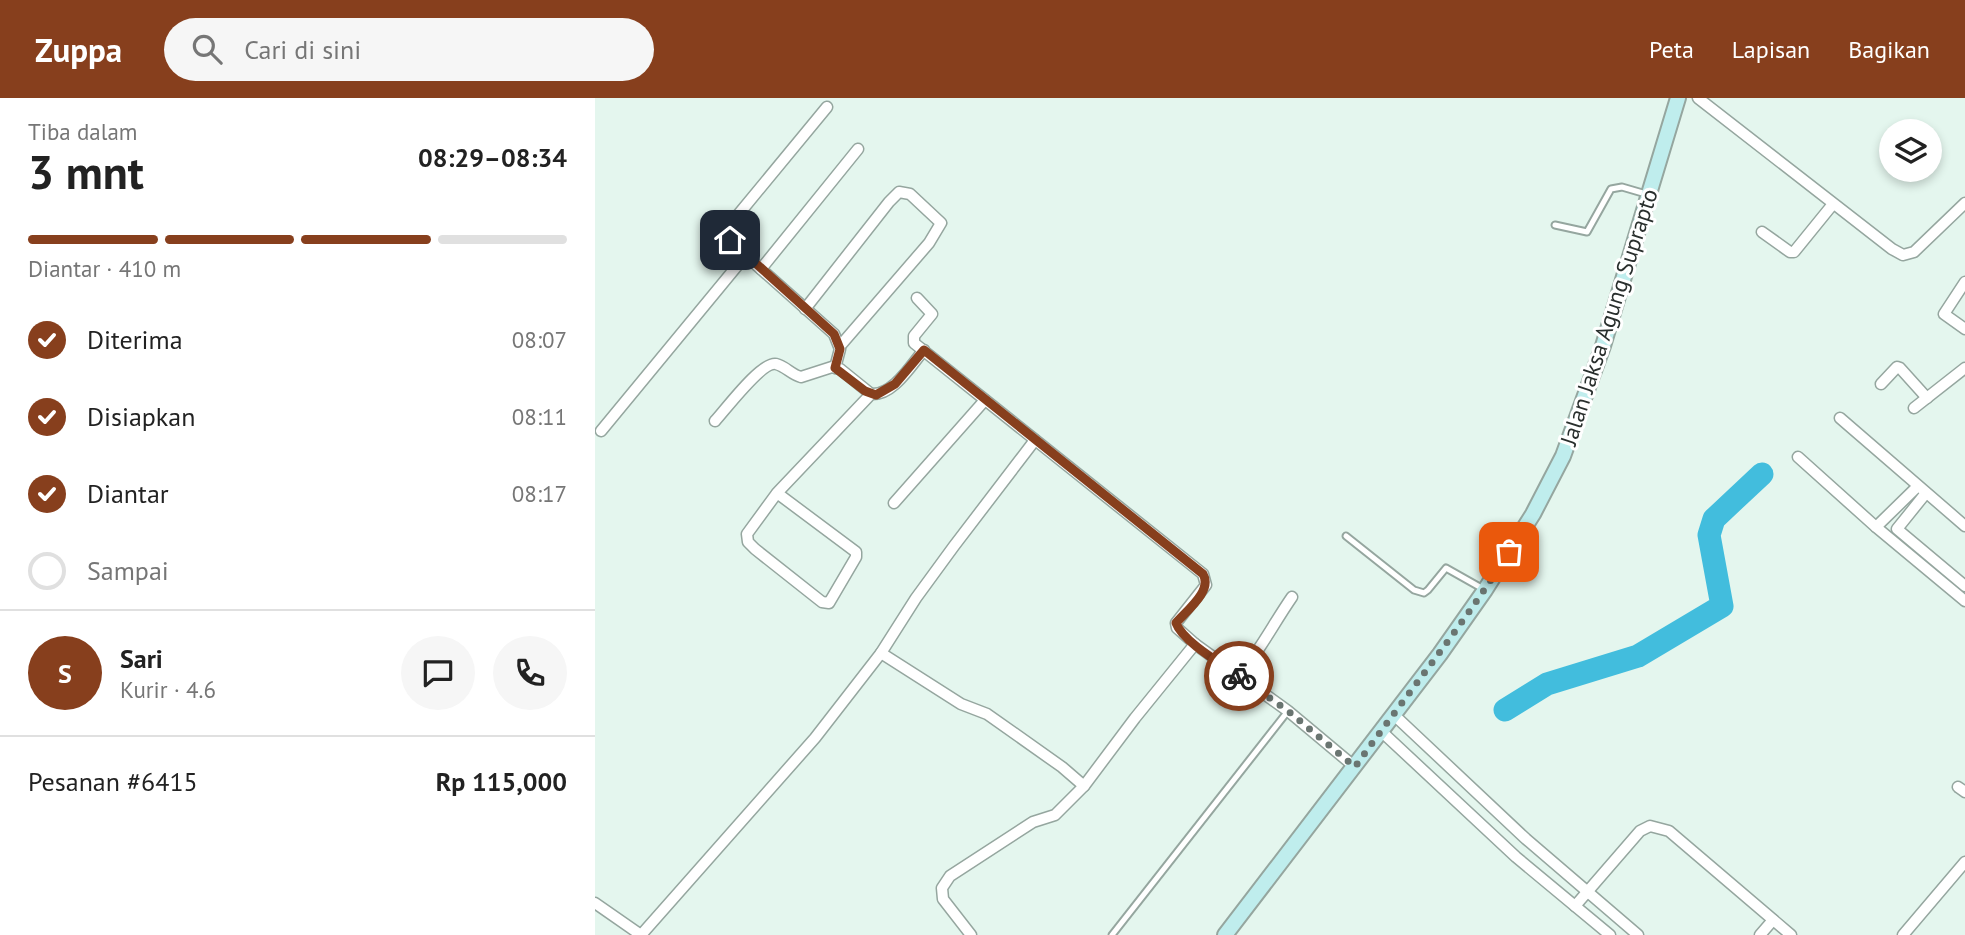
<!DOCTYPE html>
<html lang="id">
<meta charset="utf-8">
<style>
body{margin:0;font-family:"PT Sans",sans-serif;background:#f6f6f6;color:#222;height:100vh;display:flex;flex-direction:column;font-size:26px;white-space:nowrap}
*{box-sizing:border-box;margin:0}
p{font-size:23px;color:#767676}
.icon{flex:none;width:38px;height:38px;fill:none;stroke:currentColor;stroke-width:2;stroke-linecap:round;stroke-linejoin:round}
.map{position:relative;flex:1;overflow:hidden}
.drawer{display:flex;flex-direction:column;background:#fff;width:595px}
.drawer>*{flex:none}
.buttons{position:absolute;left:1284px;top:21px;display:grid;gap:14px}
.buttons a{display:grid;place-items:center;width:63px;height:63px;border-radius:50%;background:#fff;box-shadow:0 4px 10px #0003;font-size:35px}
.pin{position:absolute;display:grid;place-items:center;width:60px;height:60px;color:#fff;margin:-30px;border-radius:14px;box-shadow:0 4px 10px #0006}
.courier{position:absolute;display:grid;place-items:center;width:70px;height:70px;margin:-35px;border:5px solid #873f1d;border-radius:50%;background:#fff;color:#222;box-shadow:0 2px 9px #0007}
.overview em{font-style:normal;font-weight:600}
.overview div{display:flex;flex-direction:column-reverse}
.overview{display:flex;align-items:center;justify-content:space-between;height:119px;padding:0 28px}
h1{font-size:46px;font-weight:600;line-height:52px}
.bar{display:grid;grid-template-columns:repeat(4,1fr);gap:10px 7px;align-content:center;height:84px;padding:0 28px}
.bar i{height:9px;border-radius:5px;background:#e0e0e0}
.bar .active{background:#873f1d}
.bar p{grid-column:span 4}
.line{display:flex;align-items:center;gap:18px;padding:0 28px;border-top:2px solid #e0e0e0}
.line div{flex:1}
.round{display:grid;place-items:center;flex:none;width:74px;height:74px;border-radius:37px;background:#f6f6f6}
ol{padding:0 28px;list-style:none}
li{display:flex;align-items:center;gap:21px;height:77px}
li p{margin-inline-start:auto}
li .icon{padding:7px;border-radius:50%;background:#873f1d;color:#fff;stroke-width:4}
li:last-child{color:#767676}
li i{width:38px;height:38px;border:4px solid #e0e0e0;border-radius:50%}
header{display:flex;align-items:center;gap:42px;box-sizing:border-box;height:98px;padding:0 35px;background:#873f1d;color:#fff}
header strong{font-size:33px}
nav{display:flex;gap:38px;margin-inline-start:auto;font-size:24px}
.search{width:490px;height:63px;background:#f6f6f6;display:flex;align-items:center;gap:18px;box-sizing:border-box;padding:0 24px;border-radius:38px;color:#767676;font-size:26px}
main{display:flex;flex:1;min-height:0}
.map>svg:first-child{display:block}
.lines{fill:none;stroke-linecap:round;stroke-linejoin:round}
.river{stroke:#42bddd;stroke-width:23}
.service-casing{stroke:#95a69f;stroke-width:9}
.minor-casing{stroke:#95a69f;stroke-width:13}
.secondary-casing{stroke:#95a69f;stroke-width:18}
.service{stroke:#fff;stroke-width:5}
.minor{stroke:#fff;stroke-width:10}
.secondary{stroke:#bfeded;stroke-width:14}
.done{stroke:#6a7571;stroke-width:7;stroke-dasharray:0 12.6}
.route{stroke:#873f1d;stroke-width:9}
.labels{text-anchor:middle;stroke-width:6;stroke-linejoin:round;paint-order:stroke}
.street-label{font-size:23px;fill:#292f2d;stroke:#fff}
</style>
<header>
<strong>Zuppa</strong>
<div class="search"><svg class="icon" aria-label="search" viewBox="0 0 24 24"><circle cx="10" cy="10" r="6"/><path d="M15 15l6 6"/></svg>Cari di sini</div>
<nav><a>Peta</a><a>Lapisan</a><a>Bagikan</a></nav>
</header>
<main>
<section class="drawer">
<div class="overview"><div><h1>3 mnt</h1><p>Tiba dalam</p></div><em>08:29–08:34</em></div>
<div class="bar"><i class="active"></i><i class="active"></i><i class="active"></i><i></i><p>Diantar · 410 m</p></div>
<ol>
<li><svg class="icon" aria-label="check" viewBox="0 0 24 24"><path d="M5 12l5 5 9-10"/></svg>Diterima<p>08:07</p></li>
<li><svg class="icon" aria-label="check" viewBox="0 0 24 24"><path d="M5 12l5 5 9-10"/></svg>Disiapkan<p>08:11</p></li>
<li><svg class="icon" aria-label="check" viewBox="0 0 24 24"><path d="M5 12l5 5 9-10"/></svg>Diantar<p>08:17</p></li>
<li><i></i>Sampai</li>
</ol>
<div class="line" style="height:126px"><b class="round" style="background:#873f1d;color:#fff">S</b><div><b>Sari</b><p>Kurir · 4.6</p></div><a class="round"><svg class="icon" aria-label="chat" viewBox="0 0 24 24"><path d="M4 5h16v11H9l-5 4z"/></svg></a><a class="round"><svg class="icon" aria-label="phone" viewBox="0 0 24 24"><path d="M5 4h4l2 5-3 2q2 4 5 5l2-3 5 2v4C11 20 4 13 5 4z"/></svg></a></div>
<div class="line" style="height:91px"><div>Pesanan #6415</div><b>Rp 115,000</b></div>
</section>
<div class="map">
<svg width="1370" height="837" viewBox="0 0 1370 837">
<rect width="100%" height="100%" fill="#e4f6ee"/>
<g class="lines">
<polyline class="river" points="910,612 952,586 1043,558 1127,508 1114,437 1119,421 1167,376"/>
<defs>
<g id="service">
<polyline points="960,127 992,134 1016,91 1027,89 1051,96"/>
<polyline points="751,438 819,492 829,495 833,492 851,470 890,492"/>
<polyline points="517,837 693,613"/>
</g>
<g id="minor">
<polyline points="1103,0 1297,151 1308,157 1319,154 1370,105"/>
<polyline points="232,9 138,123 134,139 139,147 239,236 245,251 240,270"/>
<polyline points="1167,134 1195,154 1199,154 1238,106"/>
<polyline points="166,171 263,51"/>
<polyline points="1370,184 1349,216 1370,231"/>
<polyline points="322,200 337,216 319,238 319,245 608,476 611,487 581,525 582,530 600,546 693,613 760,669"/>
<polyline points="210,211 294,104 304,94 315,96 346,125 334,145 245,248"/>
<polyline points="1286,286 1302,269 1305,270 1332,300"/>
<polyline points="1319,310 1370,270"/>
<polyline points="1245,320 1370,428"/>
<path d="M120 323C131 311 167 263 181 266 190 268 197 277 206 279L237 269 245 271 276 296"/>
<polyline points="6,333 151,157"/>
<polyline points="1203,359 1281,429 1370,503"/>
<path d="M182 395 261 454V459L234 505 227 504 160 451 153 444 152 436 182 395 276 296C298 298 316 267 329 252"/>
<polyline points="1331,395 1302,431 1370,488"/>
<polyline points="299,405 390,302"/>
<polyline points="1281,429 1323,388"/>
<polyline points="286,555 366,606 392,616 467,669 489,688"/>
<path d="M644 578C664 554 679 525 697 499"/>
<polyline points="798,616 931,741 1043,837"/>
<polyline points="786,633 921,759 1015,837"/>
<polyline points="1363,689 1370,694"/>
<polyline points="0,805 46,837"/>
<polyline points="980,808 1045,733 1055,728 1074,733 1196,837"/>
<polyline points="46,837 220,640 286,555 321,500 359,448 440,342"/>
<polyline points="376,837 348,801 347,790 355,778 438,724 460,717 489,688 540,620 600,546"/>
<polyline points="1165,837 1178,822"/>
<polyline points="1308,837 1370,764"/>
</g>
<polyline id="secondary" points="630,837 845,556 890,492 938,416 968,358 1008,248 1083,0"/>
</defs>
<use href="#service" class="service-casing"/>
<use href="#minor" class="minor-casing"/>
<use href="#secondary" class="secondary-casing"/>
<use href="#service" class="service"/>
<use href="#minor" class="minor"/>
<use href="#secondary" class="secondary"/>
</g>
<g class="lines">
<path class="done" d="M644 578 693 613 760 669C811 597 867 529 914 454"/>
<path class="route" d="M135 142 239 236 245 251 240 270 270 293 281 297 300 286 329 252 608 476C618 493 591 513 581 525 588 544 627 566 644 578"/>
</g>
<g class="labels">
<g class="street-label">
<text transform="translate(1014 219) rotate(-72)" y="8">Jalan Jaksa Agung Suprapto</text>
</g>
</g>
</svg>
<div class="buttons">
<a><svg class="icon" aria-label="layers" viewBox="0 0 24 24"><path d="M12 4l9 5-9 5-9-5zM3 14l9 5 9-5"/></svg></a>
</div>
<div class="pin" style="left:914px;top:454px;background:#ea580c"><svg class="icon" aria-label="bag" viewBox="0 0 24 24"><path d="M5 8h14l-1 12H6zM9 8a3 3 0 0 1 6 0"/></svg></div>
<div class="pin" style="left:135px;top:142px;background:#1f2937"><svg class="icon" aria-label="home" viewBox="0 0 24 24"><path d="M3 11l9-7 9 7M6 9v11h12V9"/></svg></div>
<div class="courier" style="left:644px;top:578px"><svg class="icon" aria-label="bike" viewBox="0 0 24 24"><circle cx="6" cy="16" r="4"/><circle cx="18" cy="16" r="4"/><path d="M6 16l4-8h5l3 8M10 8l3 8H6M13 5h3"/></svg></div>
</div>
</main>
